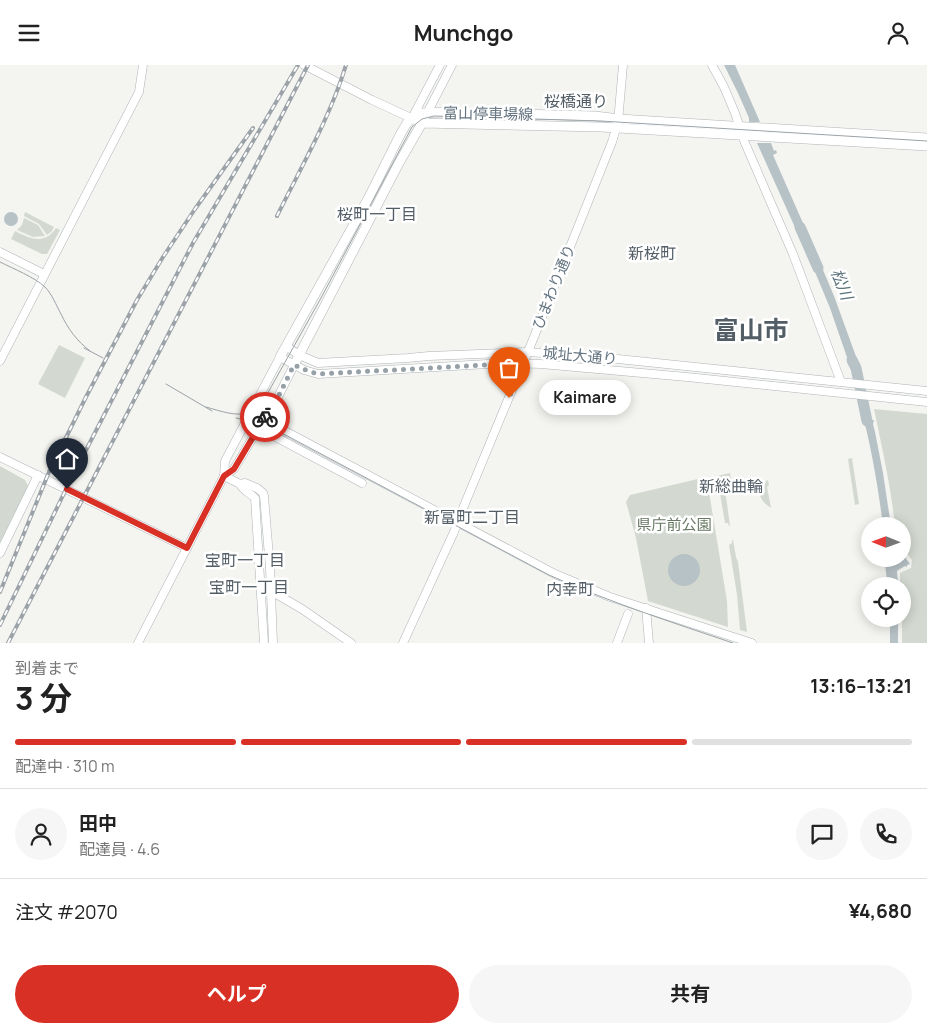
<!DOCTYPE html>
<html lang="ja">
<meta charset="utf-8">
<style>
body{margin:0;font-family:Manrope,"Noto Sans JP",sans-serif;background:#f6f6f6;color:#222;height:100vh;display:flex;flex-direction:column;font-size:19px;white-space:nowrap}
*{box-sizing:border-box;margin:0}
p{font-size:16px;color:#767676}
.icon{flex:none;width:28px;height:28px;fill:none;stroke:currentColor;stroke-width:2;stroke-linecap:round;stroke-linejoin:round}
.map{position:relative;height:578px;overflow:hidden}
.sheet{display:flex;flex-direction:column;background:#fff;flex:1}
.sheet>*{flex:none}
.needle{width:32px;rotate:271deg}
.buttons{position:absolute;left:861px;top:452px;display:grid;gap:10px}
.buttons a{display:grid;place-items:center;width:50px;height:50px;border-radius:50%;background:#fff;box-shadow:0 2px 12px #0003;font-size:25px}
.pin{position:absolute;display:grid;place-items:center;width:42px;height:42px;color:#fff;margin:-51px -21px;border-radius:50% 50% 50% 0;rotate:-45deg;box-shadow:0 0 5px #0007}
.pin .icon{rotate:45deg}
.courier{position:absolute;display:grid;place-items:center;width:50px;height:50px;margin:-25px;border:4px solid #d93025;border-radius:50%;background:#fff;color:#222;box-shadow:0 1px 6px #0007}
.bubble{position:absolute;height:35px;border-radius:18px;background:#fff;box-shadow:0 2px 12px #0003;font-size:16px;font-weight:700;line-height:35px;text-align:center}
.head em{font-style:normal;font-weight:700}
.head div{display:flex;flex-direction:column-reverse}
.head{display:flex;align-items:center;justify-content:space-between;height:85px;padding:0 15px}
h1{font-size:32px;font-weight:700;line-height:38px}
.bar{display:grid;grid-template-columns:repeat(4,1fr);gap:8px 5px;align-content:center;height:60px;padding:0 15px}
.bar i{height:6px;border-radius:4px;background:#e0e0e0}
.bar .selected{background:#d93025}
.bar p{grid-column:span 4}
.line{display:flex;align-items:center;gap:12px;padding:0 15px;border-top:1px solid #e0e0e0}
.line div{flex:1}
.round{display:grid;place-items:center;flex:none;width:52px;height:52px;border-radius:26px;background:#f6f6f6}
.button{display:flex;gap:10px;margin-top:auto;padding:10px 15px}
.button a{flex:1;height:58px;border-radius:30px;background:#d93025;color:#fff;font-size:20px;font-weight:700;line-height:58px;text-align:center}
.button a+a{background:#f6f6f6;color:#222}
header{display:flex;justify-content:space-between;align-items:center;height:65px;padding:0 15px;background:#fff;font-size:22px;font-weight:700}
.map>svg:first-child{display:block}
.green{fill:#d3d9d0}
.water{fill:#b7c2c7}
.lines{fill:none;stroke-linecap:round;stroke-linejoin:round}
.river{stroke:#b7c2c7;stroke-width:11}
.secondary-casing{stroke:#afb5b9;stroke-width:9}
.primary-casing{stroke:#b0b5b8;stroke-width:10}
.secondary{stroke:#fff;stroke-width:8}
.primary{stroke:#fff;stroke-width:9}
.tram{stroke:#9ca3a8;stroke-width:1}
.rail-casing{stroke:#9ca3a8;stroke-width:4}
.rail{stroke:#fff;stroke-width:2;stroke-dasharray:5.5;stroke-linecap:butt}
.done{stroke:#96a1a7;stroke-width:5;stroke-dasharray:0 9}
.route{stroke:#d93025;stroke-width:6}
.labels{text-anchor:middle;stroke-width:5;stroke-linejoin:round;paint-order:stroke}
.street-label{font-size:15px;fill:#647480;stroke:#fff}
.park-label{font-size:15px;fill:#677863;stroke:#fff}
.neighbourhood-label{font-size:16px;fill:#525d66;stroke:#fff}
.water-label{font-size:16px;font-style:italic;fill:#60767e;stroke:#fff}
.town-label{font-size:25px;font-weight:bold;fill:#525d66;stroke:#fff}
</style>
<header><svg class="icon" aria-label="menu" viewBox="0 0 24 24"><path d="M4 6h16M4 12h16M4 18h16"/></svg>Munchgo<svg class="icon" aria-label="person" viewBox="0 0 24 24"><circle cx="12" cy="8" r="4"/><path d="M4 21q1-7 8-7t8 7"/></svg></header>
<div class="map">
<svg width="927" height="578" viewBox="0 0 927 578">
<rect width="100%" height="100%" fill="#f4f4f0"/>
<g class="green">
<polygon points="25,147 54,162 52,166 47,170 39,159 24,151"/>
<polygon points="24,153 38,160 45,171 33,172 17,165 22,160"/>
<path d="M56 163 60 165 47 189H42L11 174 15 166C30 174 45 180 56 163Z"/>
<polygon points="59,280 85,293 65,333 38,319"/>
<path d="M874 344 927 349V578H902V521H900V508L911 503 912 495 903 483 902 461H895C891 422 882 383 874 344Z"/>
<polygon points="852,393 859,439 855,440 848,394"/>
<polygon points="0,401 25,415 28,421 0,478"/>
<polygon points="730,408 731,416 724,417 730,461 729,461 728,458 725,458 717,411"/>
<polygon points="702,413 706,415 708,421 727,536 728,562 648,536 636,473 626,437 630,430"/>
<path d="M768 415 769 420 767 422 771 443C757 433 758 429 766 416Z"/>
<polygon points="732,475 733,475 736,492 738,497 747,567 740,565 737,530 729,480 732,478"/>
</g>
<g class="water">
<polygon points="724,0 735,0 760,57 749,57 749,53 738,28"/>
<polygon points="757,78 771,78 774,86 776,85 777,88 773,90 810,174 806,175 802,178"/>
<circle cx="11" cy="154" r="7"/>
<polygon points="815,186 834,231 862,308 853,307 850,301 830,243 808,190 813,189"/>
<path d="M861 343 868 344 871 355H874L873 359 875 367 883 408 891 461H883C878 421 871 381 861 343Z"/>
<circle cx="684" cy="505" r="16"/>
<path d="M903 490 904 491 910 499 907 500V502L905 501C896 506 895 506 896 517L888 518 887 494H902Z"/>
<rect x="890" y="554" width="8" height="24"/>
</g>
<g class="lines">
<g class="river">
<polyline points="800,162 818,203"/>
<polyline points="852,295 856,303 867,356"/>
<polyline points="890,494 893,521"/>
</g>
<defs>
<g id="secondary">
<polyline points="304,0 372,35 422,58 452,0"/>
<polyline points="712,0 724,22 735,48 745,78 793,189 841,317"/>
<polyline points="412,53 440,0"/>
<polyline points="0,187 44,209"/>
<polyline points="286,281 299,290 318,298 408,293 429,291 527,287 589,291 927,326"/>
<polyline points="0,296 139,27 143,0"/>
<polyline points="248,354 263,357 283,365 555,509 610,532 752,578"/>
<polyline points="255,361 362,418"/>
<polyline points="0,392 187,483"/>
<polyline points="224,411 240,419 245,418 257,423 263,428 264,431 270,503 273,578"/>
<polyline points="224,411 234,404 264,354 274,340 294,300"/>
<path d="M240 419C243 426 250 428 255 433L264 578"/>
<polyline points="0,488 38,410"/>
<polyline points="268,527 271,526 302,544 351,578"/>
<polyline points="646,543 649,578"/>
<polyline points="138,578 224,411 225,396 280,292 304,305 318,309 504,298 541,299 687,312 927,337"/>
<polyline points="403,578 454,467 461,448 534,272 612,77 618,57 623,0"/>
<polyline points="617,578 628,549"/>
</g>
<g id="primary">
<polyline points="280,292 368,134 401,68 407,58 412,53 422,48 442,47 595,51 619,54 927,73"/>
<polyline points="294,300 399,98 422,58 601,62 927,81"/>
</g>
</defs>
<use href="#secondary" class="secondary-casing"/>
<use href="#primary" class="primary-casing"/>
<use href="#secondary" class="secondary"/>
<use href="#primary" class="primary"/>
<g class="tram">
<path d="M0 197C14 204 34 212 45 222 52 229 56 240 61 249 68 264 77 276 90 286"/>
<polyline points="84,283 103,293"/>
<polyline points="166,319 212,346"/>
<path d="M270 332C266 345 267 354 276 364"/>
<path d="M206 342C224 347 246 356 261 340L321 233 412 62 422 54 434 51 601 56 927 76"/>
<path d="M236 353 258 358 278 366 549 510C609 537 671 557 733 578"/>
</g>
<defs>
<g id="rail">
<path d="M277 151C301 102 330 53 346 0"/>
<polyline points="0,527 49,407 86,332 137,235 163,192 195,144 253,63"/>
<polyline points="0,560 70,416 193,178 298,0"/>
<polyline points="8,578 308,0"/>
</g>
</defs>
<use href="#rail" class="rail-casing"/>
<use href="#rail" class="rail"/>
</g>
<g class="lines">
<polyline class="done" points="265,352 274,340 294,300 308,306 318,309 523,298 509,333"/>
<polyline class="route" points="67,424 187,483 224,411 234,404 265,352"/>
</g>
<g class="labels">
<g class="street-label">
<text transform="translate(488 49) rotate(1)" y="5">富山停車場線</text>
<text transform="translate(554 222) rotate(-68)" y="5">ひまわり通り</text>
<text transform="translate(580 291) rotate(5)" y="5">城址大通り</text>
</g>
<g class="park-label">
<text x="674" y="465">県庁前公園</text>
</g>
<g class="neighbourhood-label">
<text x="576" y="42">桜橋通り</text>
<text x="377" y="155">桜町一丁目</text>
<text x="652" y="194">新桜町</text>
<text x="731" y="427">新総曲輪</text>
<text x="472" y="458">新富町二丁目</text>
<text x="245" y="501">宝町一丁目</text>
<text x="249" y="528">宝町一丁目</text>
<text x="570" y="530">内幸町</text>
</g>
<g class="water-label">
<text transform="translate(842 219) rotate(68)" y="6">松川</text>
</g>
<g class="town-label">
<text x="751" y="274">富山市</text>
</g>
</g>
</svg>
<div class="buttons">
<a><svg class="needle" viewBox="-14 -14 28 28"><path d="M0-13l5 13h-10z" fill="#e53935"/><path d="M0 13l5-13h-10z" fill="#767676"/></svg></a>
<a><svg class="icon" aria-label="locate" viewBox="0 0 24 24"><circle cx="12" cy="12" r="6"/><path d="M12 2v4M12 18v4M2 12h4M18 12h4"/></svg></a>
</div>
<div class="pin" style="left:509px;top:333px;background:#ea580c"><svg class="icon" aria-label="bag" viewBox="0 0 24 24"><path d="M5 8h14l-1 12H6zM9 8a3 3 0 0 1 6 0"/></svg></div>
<div class="pin" style="left:67px;top:424px;background:#1f2937"><svg class="icon" aria-label="home" viewBox="0 0 24 24"><path d="M3 11l9-7 9 7M6 9v11h12V9"/></svg></div>
<div class="courier" style="left:265px;top:352px"><svg class="icon" aria-label="bike" viewBox="0 0 24 24"><circle cx="6" cy="16" r="4"/><circle cx="18" cy="16" r="4"/><path d="M6 16l4-8h5l3 8M10 8l3 8H6M13 5h3"/></svg></div>
<div class="bubble" style="left:539px;top:315px;width:92px">Kaimare</div>
</div>
<section class="sheet">
<div class="head"><div><h1>3 分</h1><p>到着まで</p></div><em>13:16–13:21</em></div>
<div class="bar"><i class="selected"></i><i class="selected"></i><i class="selected"></i><i></i><p>配達中 · 310 m</p></div>
<div class="line" style="height:90px"><a class="round"><svg class="icon" aria-label="person" viewBox="0 0 24 24"><circle cx="12" cy="8" r="4"/><path d="M4 21q1-7 8-7t8 7"/></svg></a><div><b>田中</b><p>配達員 · 4.6</p></div><a class="round"><svg class="icon" aria-label="chat" viewBox="0 0 24 24"><path d="M4 5h16v11H9l-5 4z"/></svg></a><a class="round"><svg class="icon" aria-label="phone" viewBox="0 0 24 24"><path d="M5 4h4l2 5-3 2q2 4 5 5l2-3 5 2v4C11 20 4 13 5 4z"/></svg></a></div>
<div class="line" style="height:65px"><div>注文 #2070</div><b>¥4,680</b></div>
<div class="button"><a>ヘルプ</a><a>共有</a></div>
</section>
